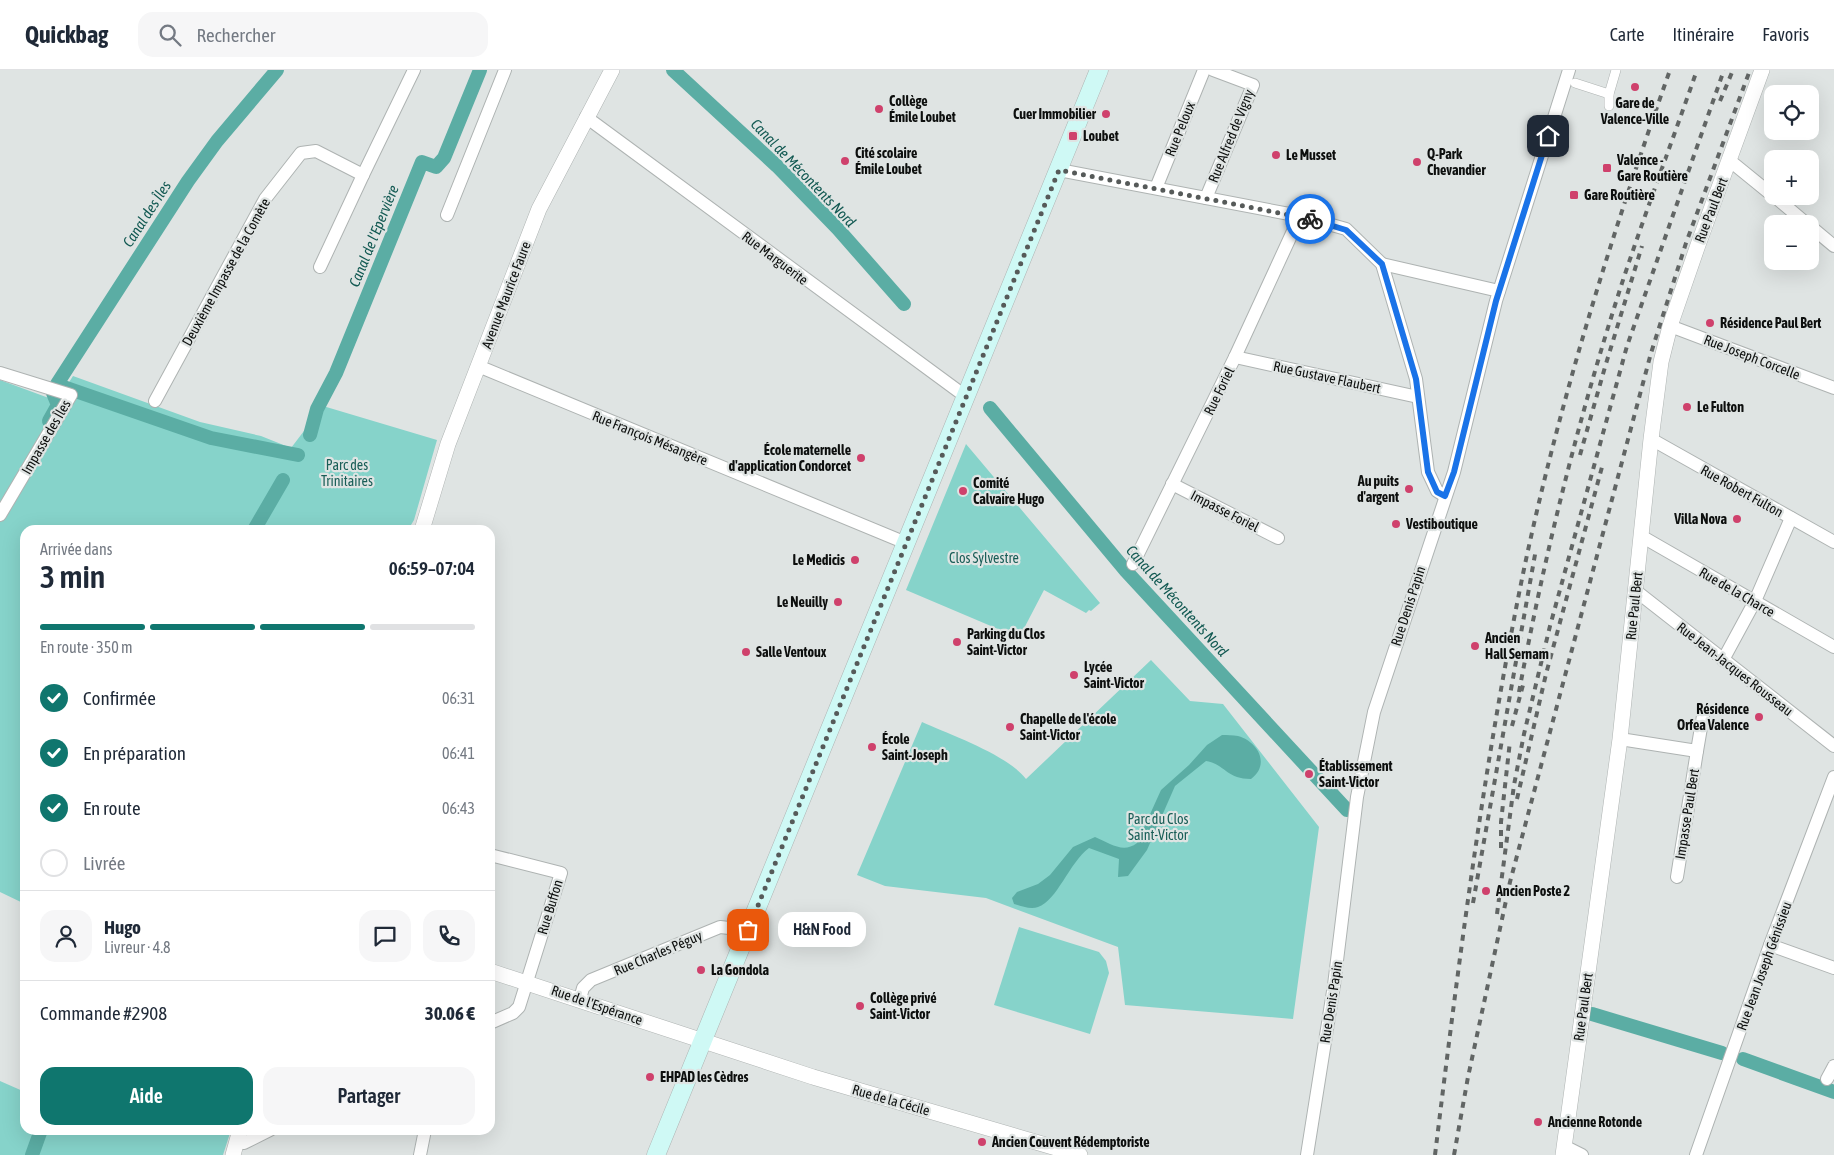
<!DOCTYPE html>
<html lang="fr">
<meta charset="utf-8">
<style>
body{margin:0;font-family:"Asap Condensed",sans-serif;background:#f6f6f7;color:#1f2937;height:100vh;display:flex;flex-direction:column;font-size:19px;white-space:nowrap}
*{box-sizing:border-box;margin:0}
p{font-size:16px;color:#747a83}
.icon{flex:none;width:28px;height:28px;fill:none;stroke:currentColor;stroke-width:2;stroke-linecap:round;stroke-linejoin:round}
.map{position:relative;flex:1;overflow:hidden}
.panel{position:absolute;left:20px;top:455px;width:475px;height:610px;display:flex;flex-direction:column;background:#fff;border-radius:15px;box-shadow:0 5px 20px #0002}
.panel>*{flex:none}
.controls{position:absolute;left:1764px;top:15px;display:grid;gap:10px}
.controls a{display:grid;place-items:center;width:55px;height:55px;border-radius:10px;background:#fff;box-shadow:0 5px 20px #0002;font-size:25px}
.pin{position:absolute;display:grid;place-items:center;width:42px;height:42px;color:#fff;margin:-21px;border-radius:10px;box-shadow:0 2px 8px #0006}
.courier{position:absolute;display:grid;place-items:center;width:50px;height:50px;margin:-25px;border:4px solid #1a73e8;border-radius:50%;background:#fff;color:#222;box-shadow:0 1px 6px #0007}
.bubble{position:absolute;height:35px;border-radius:15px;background:#fff;box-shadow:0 5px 20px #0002;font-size:16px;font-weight:600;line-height:35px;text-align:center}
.overview em{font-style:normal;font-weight:600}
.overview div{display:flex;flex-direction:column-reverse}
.overview{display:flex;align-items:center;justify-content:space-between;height:85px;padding:0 20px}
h1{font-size:32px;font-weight:600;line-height:38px}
.bar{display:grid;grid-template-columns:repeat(4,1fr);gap:8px 5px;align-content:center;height:60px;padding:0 20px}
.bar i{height:6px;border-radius:4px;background:#e0e1e3}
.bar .active{background:#0f766e}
.bar p{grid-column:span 4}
.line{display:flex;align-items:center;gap:12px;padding:0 20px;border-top:1px solid #e0e1e3}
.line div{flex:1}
.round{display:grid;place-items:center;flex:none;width:52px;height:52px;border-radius:15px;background:#f6f6f7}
ol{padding:0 20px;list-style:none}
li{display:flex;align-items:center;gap:15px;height:55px}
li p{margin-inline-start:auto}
li .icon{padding:5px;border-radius:50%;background:#0f766e;color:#fff;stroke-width:4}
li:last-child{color:#747a83}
li i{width:28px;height:28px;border:2px solid #e0e1e3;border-radius:50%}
.button{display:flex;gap:10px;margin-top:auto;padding:10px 20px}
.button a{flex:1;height:58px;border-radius:15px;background:#0f766e;color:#fff;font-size:20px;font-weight:600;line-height:58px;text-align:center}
.button a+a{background:#f6f6f7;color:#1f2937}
header{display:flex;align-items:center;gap:30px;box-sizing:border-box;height:70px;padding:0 25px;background:#fff;border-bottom:1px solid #e0e1e3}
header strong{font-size:24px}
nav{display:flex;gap:28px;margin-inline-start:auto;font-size:18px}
.search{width:350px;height:45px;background:#f6f6f7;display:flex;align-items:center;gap:12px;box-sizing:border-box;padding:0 18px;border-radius:15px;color:#747a83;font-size:19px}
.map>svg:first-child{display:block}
.green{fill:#86d3ca}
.water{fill:#5bada4}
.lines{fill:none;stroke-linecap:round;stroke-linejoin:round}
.canal{stroke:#5bada4;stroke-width:14}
.pedestrian-casing{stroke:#aeb3b2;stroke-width:10}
.minor-casing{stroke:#aeb3b2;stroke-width:14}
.tertiary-casing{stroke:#aeb3b2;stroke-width:16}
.secondary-casing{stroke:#aeb3b2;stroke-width:19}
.pedestrian{stroke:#fff;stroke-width:9}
.minor{stroke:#fff;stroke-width:12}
.tertiary{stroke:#fff;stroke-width:15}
.secondary{stroke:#cff9f5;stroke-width:18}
.rail{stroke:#616564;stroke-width:4;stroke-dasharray:6 6;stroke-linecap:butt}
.done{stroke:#565a59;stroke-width:5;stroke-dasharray:0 9}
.route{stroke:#1a73e8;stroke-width:6}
.poi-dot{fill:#cf416c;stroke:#dfe4e3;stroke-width:2}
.labels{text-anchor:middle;stroke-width:4.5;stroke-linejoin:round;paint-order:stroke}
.poi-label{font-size:14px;font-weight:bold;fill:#0d0f0e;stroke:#dfe4e3;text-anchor:start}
.street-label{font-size:14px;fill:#0d0f0e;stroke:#dfe4e3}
.park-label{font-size:14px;fill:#195e57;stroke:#dfe4e3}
.water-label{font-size:15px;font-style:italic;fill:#125952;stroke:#dfe4e3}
</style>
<header>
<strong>Quickbag</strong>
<div class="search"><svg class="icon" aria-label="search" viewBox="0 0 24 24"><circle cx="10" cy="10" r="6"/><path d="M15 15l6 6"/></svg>Rechercher</div>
<nav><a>Carte</a><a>Itinéraire</a><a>Favoris</a></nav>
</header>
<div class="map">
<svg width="1834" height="1085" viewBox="0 0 1834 1085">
<rect width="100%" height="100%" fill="#dfe4e3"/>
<g class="green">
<polygon points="73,306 200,352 261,366 291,378 323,336 437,370 414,450 408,460 25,460 25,834 0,822 0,310 57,331"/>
<polygon points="966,374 1100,533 1091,541 1089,540 1086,543 1044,520 1019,568 906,520"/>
<path d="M1151 590 1190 631 1223 634 1319 757 1293 949 1125 935 1118 877 986 828 885 816 857 805 922 652C951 665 1008 685 1026 709Z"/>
<polygon points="1019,857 1099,882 1106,891 1109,903 1090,964 994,935"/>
<polygon points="0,1011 25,1022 25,1060 231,1060 223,1085 0,1085"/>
</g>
<path class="water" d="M1222 665C1227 665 1233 665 1238 666 1259 672 1270 695 1251 709 1226 709 1225 694 1206 691L1175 716 1147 780 1128 806 1118 807 1119 789 1089 778C1069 793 1057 831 1038 837 1031 840 1021 836 1014 834L1012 828 1017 822 1038 814 1050 805 1073 777 1095 767C1110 773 1123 784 1137 773L1161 720 1189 695 1207 675Z"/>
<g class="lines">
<g class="canal">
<polyline points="673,0 777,96 838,159 904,234"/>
<polyline points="57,314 188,111 217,71 277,0"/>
<polyline points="58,315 211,368 298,385"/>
<polyline points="990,338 1126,501 1347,740"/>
<polyline points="49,351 58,335 53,323"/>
<polyline points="310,365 317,339 336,303 422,92 436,97 444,88 480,0"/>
<polyline points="254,460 283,410"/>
<polyline points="1592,944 1722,983"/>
<polyline points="1743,989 1834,1022"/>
<polyline points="32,1085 41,1060"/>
</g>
<defs>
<g id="pedestrian">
<polyline points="1575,13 1609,24"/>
<polyline points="1609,36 1609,24 1616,0"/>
</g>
<g id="minor">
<polyline points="586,47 965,326"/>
<polyline points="1729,90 1772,125"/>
<polyline points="1059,100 1300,146 1346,159 1382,194 1416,309 1428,402 1437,421 1445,426"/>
<polyline points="1156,118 1204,0"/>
<polyline points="1774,126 1807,154"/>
<polyline points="1206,128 1253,15 1213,0"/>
<polyline points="447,145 505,0"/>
<polyline points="1810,156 1834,176"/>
<polyline points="1382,194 1499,221"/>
<polyline points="320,197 363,105"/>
<polyline points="1670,256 1834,318"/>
<polyline points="1235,287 1418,327"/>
<polyline points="478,296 906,473"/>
<polyline points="0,303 71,325 0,445"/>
<polyline points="155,331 265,129 301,83 316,81 363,105 414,0"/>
<polyline points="1651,369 1834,472"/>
<polyline points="1172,414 1278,468"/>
<polyline points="1641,466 1834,577"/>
<polyline points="1133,494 1235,287 1300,146"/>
<polyline points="1636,521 1834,676"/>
<polyline points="1723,590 1755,531 1791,448"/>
<polyline points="1620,669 1697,681 1704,640"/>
<polyline points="490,785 561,803 519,937 513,943 490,953"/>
<polyline points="1677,807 1697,681"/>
<polyline points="1770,875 1834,898"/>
<polyline points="580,929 583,918 591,910 720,857 748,860"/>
<polyline points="1827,1009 1834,996"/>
<polyline points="237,1072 244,1073 270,1060"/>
<polyline points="1564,1076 1582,1085"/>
<polyline points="420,1085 425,1060"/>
<polyline points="1307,1085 1334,915 1357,727 1374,642 1454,402 1496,231 1569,0"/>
<polyline points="1696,1085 1770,875 1834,707"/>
</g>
<g id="tertiary">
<polyline points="422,460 448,374 539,139 612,0"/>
<polyline points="490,901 813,1007 1080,1085"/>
<polyline points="233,1085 240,1060"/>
<polyline points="1563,1085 1620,669 1651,369 1661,292 1670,256 1698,175 1762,0"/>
</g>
<polyline id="secondary" points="656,1085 1099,0"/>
</defs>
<use href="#pedestrian" class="pedestrian-casing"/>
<use href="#minor" class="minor-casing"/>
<use href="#tertiary" class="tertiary-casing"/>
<use href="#secondary" class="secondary-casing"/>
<use href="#pedestrian" class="pedestrian"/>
<use href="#minor" class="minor"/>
<use href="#tertiary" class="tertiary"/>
<use href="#secondary" class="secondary"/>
<g class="rail">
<polyline points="1720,31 1733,0"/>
<polyline points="1580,385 1605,297 1642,176"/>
<path d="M1519 622C1545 482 1580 342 1624 207 1647 138 1673 69 1697 0"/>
<polyline points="1512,656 1523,615"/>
<polyline points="1517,729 1546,604 1602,397"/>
<polyline points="1501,778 1501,752 1510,671"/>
<polyline points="1473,833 1536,479"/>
<polyline points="1497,844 1514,715 1524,664 1550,556 1627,276 1724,0"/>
<path d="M1435 1085C1459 889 1484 693 1524 499 1560 329 1612 164 1670 0"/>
<polyline points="1454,1085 1468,1007 1510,812 1651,283 1686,173 1750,0"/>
</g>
</g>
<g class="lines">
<polyline class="done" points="748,860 1059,100 1310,149"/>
<polyline class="route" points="1310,149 1346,160 1382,194 1416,309 1428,402 1437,422 1445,426 1454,402 1496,231 1548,66"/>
</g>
<g class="poi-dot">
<circle cx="1635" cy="17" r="5"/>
<circle cx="879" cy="39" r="5"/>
<circle cx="1106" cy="44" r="5"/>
<rect x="1068" y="61" width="10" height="10" rx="2.5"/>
<circle cx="1276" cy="85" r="5"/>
<circle cx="845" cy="91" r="5"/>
<circle cx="1417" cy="92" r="5"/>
<rect x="1602" y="93" width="10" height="10" rx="2.5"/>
<rect x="1569" y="120" width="10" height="10" rx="2.5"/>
<circle cx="1710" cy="253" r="5"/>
<circle cx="1687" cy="337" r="5"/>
<circle cx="861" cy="388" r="5"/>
<circle cx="1409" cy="419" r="5"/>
<circle cx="963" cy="421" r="5"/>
<circle cx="1737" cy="449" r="5"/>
<circle cx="1396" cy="454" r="5"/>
<circle cx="855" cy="490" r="5"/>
<circle cx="838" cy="532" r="5"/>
<circle cx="957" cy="572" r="5"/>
<circle cx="1475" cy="576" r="5"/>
<circle cx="746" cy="582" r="5"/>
<circle cx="1074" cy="605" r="5"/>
<circle cx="1759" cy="647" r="5"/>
<circle cx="1010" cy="657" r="5"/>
<circle cx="872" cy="677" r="5"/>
<circle cx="1309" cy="704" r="5"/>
<circle cx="1486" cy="821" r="5"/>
<circle cx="701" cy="900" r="5"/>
<circle cx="860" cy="936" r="5"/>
<circle cx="650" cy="1007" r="5"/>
<circle cx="1538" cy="1052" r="5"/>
<circle cx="982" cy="1072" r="5"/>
</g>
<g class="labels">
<g class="poi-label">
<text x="889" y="36">Collège<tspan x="889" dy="16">Émile Loubet</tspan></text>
<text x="1635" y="38" text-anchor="middle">Gare de<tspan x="1635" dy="16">Valence-Ville</tspan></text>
<text x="1096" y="49" text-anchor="end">Cuer Immobilier</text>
<text x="1083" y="71">Loubet</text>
<text x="855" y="88">Cité scolaire<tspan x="855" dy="16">Émile Loubet</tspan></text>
<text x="1427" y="89">Q-Park<tspan x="1427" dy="16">Chevandier</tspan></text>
<text x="1286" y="90">Le Musset</text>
<text x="1617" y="95">Valence -<tspan x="1617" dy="16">Gare Routière</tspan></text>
<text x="1584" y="130">Gare Routière</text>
<text x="1720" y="258">Résidence Paul Bert</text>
<text x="1697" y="342">Le Fulton</text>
<text x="851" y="385" text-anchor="end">École maternelle<tspan x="851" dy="16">d'application Condorcet</tspan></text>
<text x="1399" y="416" text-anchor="end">Au puits<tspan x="1399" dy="16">d'argent</tspan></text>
<text x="973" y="418">Comité<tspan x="973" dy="16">Calvaire Hugo</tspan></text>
<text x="1727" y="454" text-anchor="end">Villa Nova</text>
<text x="1406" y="459">Vestiboutique</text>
<text x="845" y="495" text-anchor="end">Le Medicis</text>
<text x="828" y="537" text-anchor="end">Le Neuilly</text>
<text x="967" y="569">Parking du Clos<tspan x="967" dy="16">Saint-Victor</tspan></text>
<text x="1485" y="573">Ancien<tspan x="1485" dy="16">Hall Sernam</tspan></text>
<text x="756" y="587">Salle Ventoux</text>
<text x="1084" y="602">Lycée<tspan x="1084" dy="16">Saint-Victor</tspan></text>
<text x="1749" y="644" text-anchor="end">Résidence<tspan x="1749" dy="16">Orfea Valence</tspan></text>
<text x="1020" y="654">Chapelle de l'école<tspan x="1020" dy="16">Saint-Victor</tspan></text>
<text x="882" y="674">École<tspan x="882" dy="16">Saint-Joseph</tspan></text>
<text x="1319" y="701">Établissement<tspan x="1319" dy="16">Saint-Victor</tspan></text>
<text x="1496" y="826">Ancien Poste 2</text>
<text x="711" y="905">La Gondola</text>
<text x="870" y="933">Collège privé<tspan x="870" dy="16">Saint-Victor</tspan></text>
<text x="660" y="1012">EHPAD les Cèdres</text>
<text x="1548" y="1057">Ancienne Rotonde</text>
<text x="992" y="1077">Ancien Couvent Rédemptoriste</text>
</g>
<g class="street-label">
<text transform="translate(1180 59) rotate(-68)" y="5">Rue Peloux</text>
<text transform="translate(1231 66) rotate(-68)" y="5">Rue Alfred de Vigny</text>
<text transform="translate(1711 140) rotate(-69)" y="5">Rue Paul Bert</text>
<text transform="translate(775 188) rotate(37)" y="5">Rue Marguerite</text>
<text transform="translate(226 202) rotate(-61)" y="5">Deuxième Impasse de la Comète</text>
<text transform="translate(506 225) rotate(-69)" y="5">Avenue Maurice Faure</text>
<text transform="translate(1752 287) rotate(21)" y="5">Rue Joseph Corcelle</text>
<text transform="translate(1327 307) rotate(12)" y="5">Rue Gustave Flaubert</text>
<text transform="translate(1219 321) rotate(-64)" y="5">Rue Foriel</text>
<text transform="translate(46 367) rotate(-60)" y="5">Impasse des Îles</text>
<text transform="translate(650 368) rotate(22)" y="5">Rue François Mésangère</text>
<text transform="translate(1742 421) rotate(29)" y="5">Rue Robert Fulton</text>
<text transform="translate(1225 441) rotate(27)" y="5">Impasse Foriel</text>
<text transform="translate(1737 522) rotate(30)" y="5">Rue de la Charce</text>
<text transform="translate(1408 536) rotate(-72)" y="5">Rue Denis Papin</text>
<text transform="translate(1634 536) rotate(-84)" y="5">Rue Paul Bert</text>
<text transform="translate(1735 599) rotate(38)" y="5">Rue Jean-Jacques Rousseau</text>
<text transform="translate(1687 744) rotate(-81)" y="5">Impasse Paul Bert</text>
<text transform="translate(550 837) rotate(-73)" y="5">Rue Buffon</text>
<text transform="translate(658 883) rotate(-23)" y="5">Rue Charles Péguy</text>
<text transform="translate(1764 896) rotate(-70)" y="5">Rue Jean Joseph Génissieu</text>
<text transform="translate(1331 932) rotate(-81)" y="5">Rue Denis Papin</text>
<text transform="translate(597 935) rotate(19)" y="5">Rue de l'Espérance</text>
<text transform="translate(1583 937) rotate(-82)" y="5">Rue Paul Bert</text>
<text transform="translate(891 1030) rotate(16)" y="5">Rue de la Cécile</text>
</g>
<g class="park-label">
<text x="347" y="400">Parc des<tspan x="347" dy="16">Trinitaires</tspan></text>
<text x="984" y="493">Clos Sylvestre</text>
<text x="1158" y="754">Parc du Clos<tspan x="1158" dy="16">Saint-Victor</tspan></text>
</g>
<g class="water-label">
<text transform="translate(803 103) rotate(46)" y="5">Canal de Mécontents Nord</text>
<text transform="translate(147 144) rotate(-57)" y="5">Canal des Îles</text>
<text transform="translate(374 166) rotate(-68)" y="5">Canal de l'Epervière</text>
<text transform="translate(1177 531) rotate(48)" y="5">Canal de Mécontents Nord</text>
</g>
</g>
</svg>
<div class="controls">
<a><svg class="icon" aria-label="locate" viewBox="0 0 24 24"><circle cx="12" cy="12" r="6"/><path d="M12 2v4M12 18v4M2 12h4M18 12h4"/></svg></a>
<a>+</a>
<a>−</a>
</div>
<div class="pin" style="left:748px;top:860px;background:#ea580c"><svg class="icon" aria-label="bag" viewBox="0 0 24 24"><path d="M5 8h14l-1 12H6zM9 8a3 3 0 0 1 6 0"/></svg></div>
<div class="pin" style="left:1548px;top:66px;background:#1f2937"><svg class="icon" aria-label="home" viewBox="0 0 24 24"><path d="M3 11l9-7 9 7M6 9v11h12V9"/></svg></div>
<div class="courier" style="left:1310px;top:149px"><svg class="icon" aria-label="bike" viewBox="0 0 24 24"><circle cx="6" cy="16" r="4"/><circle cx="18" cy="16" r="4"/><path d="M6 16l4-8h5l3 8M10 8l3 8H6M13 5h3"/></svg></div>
<div class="bubble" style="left:778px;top:842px;width:88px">H&amp;N Food</div>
<section class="panel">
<div class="overview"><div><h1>3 min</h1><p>Arrivée dans</p></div><em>06:59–07:04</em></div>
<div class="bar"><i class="active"></i><i class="active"></i><i class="active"></i><i></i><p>En route · 350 m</p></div>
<ol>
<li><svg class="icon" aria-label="check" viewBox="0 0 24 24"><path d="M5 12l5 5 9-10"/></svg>Confirmée<p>06:31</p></li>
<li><svg class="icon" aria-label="check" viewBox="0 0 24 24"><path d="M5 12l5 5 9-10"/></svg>En préparation<p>06:41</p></li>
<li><svg class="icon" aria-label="check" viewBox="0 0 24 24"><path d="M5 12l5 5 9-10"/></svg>En route<p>06:43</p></li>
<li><i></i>Livrée</li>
</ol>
<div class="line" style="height:90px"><a class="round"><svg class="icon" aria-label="person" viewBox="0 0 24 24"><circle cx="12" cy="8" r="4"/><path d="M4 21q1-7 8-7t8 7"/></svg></a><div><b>Hugo</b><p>Livreur · 4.8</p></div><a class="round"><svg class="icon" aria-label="chat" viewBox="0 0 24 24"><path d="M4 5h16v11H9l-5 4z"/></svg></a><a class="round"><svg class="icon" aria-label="phone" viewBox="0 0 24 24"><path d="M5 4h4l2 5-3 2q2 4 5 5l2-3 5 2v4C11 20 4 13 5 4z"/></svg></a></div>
<div class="line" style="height:65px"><div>Commande #2908</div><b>30.06 €</b></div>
<div class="button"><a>Aide</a><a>Partager</a></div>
</section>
</div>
